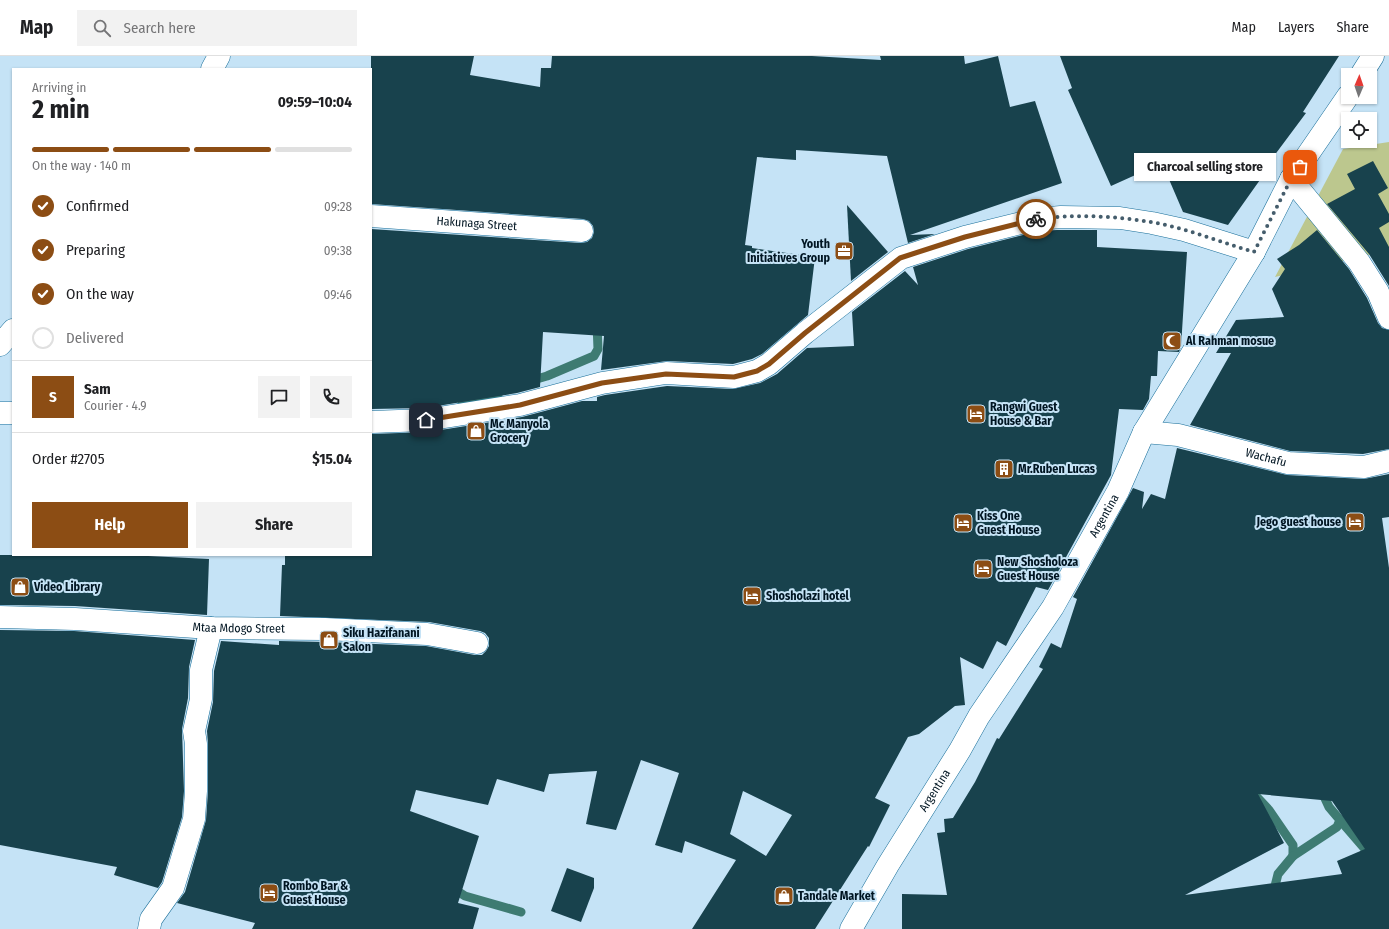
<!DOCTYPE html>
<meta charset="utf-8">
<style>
body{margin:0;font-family:"Fira Sans Condensed",sans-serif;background:#f2f2f2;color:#202124;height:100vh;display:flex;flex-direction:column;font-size:15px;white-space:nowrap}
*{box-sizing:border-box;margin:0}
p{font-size:13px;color:#757577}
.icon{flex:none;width:22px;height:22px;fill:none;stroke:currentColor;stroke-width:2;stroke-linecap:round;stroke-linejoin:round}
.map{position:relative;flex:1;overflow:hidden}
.panel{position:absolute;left:12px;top:12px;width:360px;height:488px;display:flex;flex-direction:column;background:#fff;border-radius:0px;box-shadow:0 1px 3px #0004}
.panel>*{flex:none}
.needle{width:26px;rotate:2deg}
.controls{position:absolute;left:1341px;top:12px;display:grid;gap:8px}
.controls a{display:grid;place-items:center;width:36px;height:36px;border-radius:0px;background:#fff;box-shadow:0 1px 3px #0004;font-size:20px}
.pin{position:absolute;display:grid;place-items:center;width:34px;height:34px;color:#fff;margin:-17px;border-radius:8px;box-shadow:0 2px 6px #0006}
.courier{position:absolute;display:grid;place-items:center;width:40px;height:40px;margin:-20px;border:3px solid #8c4d14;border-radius:50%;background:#fff;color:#222;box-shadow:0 1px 5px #0007}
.bubble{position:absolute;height:28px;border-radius:0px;background:#fff;box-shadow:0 1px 3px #0004;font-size:13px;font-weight:700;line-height:28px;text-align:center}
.summary em{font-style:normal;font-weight:700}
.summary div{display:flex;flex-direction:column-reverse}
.summary{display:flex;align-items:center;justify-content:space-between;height:68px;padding:0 20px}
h1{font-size:26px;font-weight:700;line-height:30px}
.bar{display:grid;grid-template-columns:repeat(4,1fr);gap:6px 4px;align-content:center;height:48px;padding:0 20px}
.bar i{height:5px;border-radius:3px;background:#e0e0e0}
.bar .current{background:#8c4d14}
.bar p{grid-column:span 4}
.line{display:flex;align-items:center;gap:10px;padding:0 20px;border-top:1px solid #e0e0e0}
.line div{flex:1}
.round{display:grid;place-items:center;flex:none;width:42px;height:42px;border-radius:0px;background:#f2f2f2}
ol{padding:0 20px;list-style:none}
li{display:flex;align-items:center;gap:12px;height:44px}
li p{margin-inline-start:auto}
li .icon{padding:4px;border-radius:50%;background:#8c4d14;color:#fff;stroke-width:4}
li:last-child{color:#757577}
li i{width:22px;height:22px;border:2px solid #e0e0e0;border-radius:50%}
.button{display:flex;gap:8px;margin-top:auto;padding:8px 20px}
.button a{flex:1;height:46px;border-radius:0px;background:#8c4d14;color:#fff;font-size:16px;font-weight:700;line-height:46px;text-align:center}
.button a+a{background:#f2f2f2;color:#202124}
header{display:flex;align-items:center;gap:24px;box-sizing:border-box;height:56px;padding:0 20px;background:#fff;border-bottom:1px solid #e0e0e0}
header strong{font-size:19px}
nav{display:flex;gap:22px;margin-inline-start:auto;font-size:14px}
.search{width:280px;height:36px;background:#f2f2f2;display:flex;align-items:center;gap:10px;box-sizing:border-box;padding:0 14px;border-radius:0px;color:#757577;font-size:15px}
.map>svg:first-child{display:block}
.green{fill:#bcc78e}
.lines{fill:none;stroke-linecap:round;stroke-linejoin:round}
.stream{stroke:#3e7b72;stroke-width:9}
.building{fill:#18424d;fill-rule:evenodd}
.street-casing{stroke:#196f9a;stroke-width:23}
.street{stroke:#fff;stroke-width:22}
.done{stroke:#455d6c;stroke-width:4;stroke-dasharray:0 7.2}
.route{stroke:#8c4d14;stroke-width:5}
.labels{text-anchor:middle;stroke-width:4;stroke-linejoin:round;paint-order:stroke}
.street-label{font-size:12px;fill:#001522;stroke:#c5e3f6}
.poi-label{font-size:12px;font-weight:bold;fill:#001522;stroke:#c5e3f6;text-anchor:start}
</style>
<header>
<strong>Map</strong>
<div class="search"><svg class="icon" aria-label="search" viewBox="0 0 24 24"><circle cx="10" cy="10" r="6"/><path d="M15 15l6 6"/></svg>Search here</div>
<nav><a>Map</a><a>Layers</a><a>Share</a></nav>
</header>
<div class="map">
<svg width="1389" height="873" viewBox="0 0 1389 873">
<rect width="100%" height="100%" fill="#c5e3f6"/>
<polygon class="green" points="1389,86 1389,194 1275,221 1343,93"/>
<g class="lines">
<g class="stream">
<polyline points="530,325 547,320 594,300 598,293 597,267"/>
<polyline points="462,348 498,339"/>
<polyline points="1256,740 1269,754 1293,789 1293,800 1337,771 1340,764 1329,751 1323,738 1325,734"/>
<polyline points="1340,764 1365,793"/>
<polyline points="451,831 465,840 521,856"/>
<polyline points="1273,838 1278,818 1293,800"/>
</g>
</g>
<g class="building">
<polygon points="371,0 474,0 470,19 540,31 541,12 551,12 552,0 812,0 881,4 880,0 964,0 965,8 998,0 1010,51 1035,45 1062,127 910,179 935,178 908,187 887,100 796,94 796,104 757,101 745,189 752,190 752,192 815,201 808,259 762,298 752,303 733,308 667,305 601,314 604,280 543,276 540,331 517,337 425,352 371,353 371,173 581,187 587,186 592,182 594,176 593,170 589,165 583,163 371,148"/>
<polygon points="1060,0 1339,0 1303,56 1306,57 1271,104 1264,108 1267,114 1228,169 1183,156 1162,107 1111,130 1068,34 1072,32"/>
<polygon points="1373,105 1388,132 1378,138 1389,158 1389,166 1379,172 1389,191 1389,230 1369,198 1327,148 1355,133 1347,118"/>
<polygon points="847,149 888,196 851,225"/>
<path d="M1057 174H1097V191L1187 196 1181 291 1179 296 1158 295 1157 320H1151L1149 343 1143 354 1119 353 1111 419 1048 534 1036 531 1006 590 997 585 983 613 960 601 965 649 955 650 919 678 908 681 875 742 890 749 869 791 868 790 815 873H692L736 804 685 785 682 797 655 789 679 717 641 704 616 774 586 768 597 715 549 718 544 736 497 723 488 749 416 734 410 755 479 780 458 847 479 852 473 873H252L255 867 177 847 185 836 206 764 208 735V688L207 675 213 646 214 615 221 585 279 589V585L325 586 426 590 475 599H482L486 595 489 590V582L485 577 480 575 429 566 280 560 282 509H285V499H371V378L428 376 522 361 582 345H597V341L605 339 667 330 733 333 760 327 777 318 807 292 854 290 852 256 905 215 918 229 913 211 968 193 1039 175ZM743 735 792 759 766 800 730 778Z"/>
<polygon points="1317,174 1349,213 1367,242 1378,267 1382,272 1389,274 1389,393 1363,398 1290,395 1190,369 1231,297 1216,297 1236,264 1284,261 1272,233 1285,213 1277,203 1299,189"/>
<path d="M1177 392 1287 419 1364 423 1389 418V461L1382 462 1389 512V873H902V838L947 839 937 777 945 776 944 763 953 762 975 726 997 682 999 683 1043 613 1039 611 1051 587 1061 592 1077 543 1073 541 1133 432 1144 436 1142 453 1151 438 1165 443ZM1258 738 1332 745 1365 793 1337 805 1342 818 1185 839 1284 787Z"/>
<polygon points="0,499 128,499 209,503 207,559 75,550 0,549"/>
<polygon points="0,574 74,575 195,584 189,611 188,642 182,673 184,735 182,761 162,826 158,832 114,819 117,811 0,789"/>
<polygon points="567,812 594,822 594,832 581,866 551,855"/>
</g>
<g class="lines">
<defs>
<g id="street">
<polyline points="212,13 219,0"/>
<polyline points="1361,19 1373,0"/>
<polyline points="1291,123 1359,206 1378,236 1389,262"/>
<path id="s1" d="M371 160 582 175"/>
<polyline points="0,289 13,274"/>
<polyline points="0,357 13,357"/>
<polyline points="371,366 426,364 520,349 602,327 666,317 734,321 757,315 769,308 805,277 901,202 965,181 1037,163 1061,161 1120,162 1152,167 1184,174 1254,196"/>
<path id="s2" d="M1144 376 1178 379 1288 407 1364 411 1389 405"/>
<path id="s3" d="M0 561 75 563 211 572 325 573 427 578 477 587"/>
<polyline points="149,873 151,863 173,832 194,763 196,735 196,688 194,675 201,643 201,614 211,572"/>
<path id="s4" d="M851 873 888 809 960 694 979 660 1053 551 1118 435 1144 376 1254 196 1291 123 1348 40"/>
</g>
</defs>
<use href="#street" class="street-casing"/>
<use href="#street" class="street"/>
</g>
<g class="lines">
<path class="done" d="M1036 163C1073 158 1114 160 1151 166 1186 172 1220 186 1254 196L1291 123 1300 111"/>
<polyline class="route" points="426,364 520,349 602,327 666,318 734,321 757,315 769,308 805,277 900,202 965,181 1036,163"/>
</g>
<defs>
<symbol id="office-square" viewBox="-11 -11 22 22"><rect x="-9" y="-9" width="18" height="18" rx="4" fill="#8c4d14" stroke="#c5e3f6"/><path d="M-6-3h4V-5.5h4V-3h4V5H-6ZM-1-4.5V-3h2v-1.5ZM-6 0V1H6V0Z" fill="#fff"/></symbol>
<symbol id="mosque-square" viewBox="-11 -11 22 22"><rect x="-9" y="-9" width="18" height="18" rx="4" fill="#8c4d14" stroke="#c5e3f6"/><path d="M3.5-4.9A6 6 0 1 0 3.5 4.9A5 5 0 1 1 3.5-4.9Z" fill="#fff"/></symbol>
<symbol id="hotel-square" viewBox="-11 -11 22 22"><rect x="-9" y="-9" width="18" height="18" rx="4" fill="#8c4d14" stroke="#c5e3f6"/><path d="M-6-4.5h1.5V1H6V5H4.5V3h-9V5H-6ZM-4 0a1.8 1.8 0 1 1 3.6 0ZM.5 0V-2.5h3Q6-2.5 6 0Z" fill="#fff"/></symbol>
<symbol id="shop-square" viewBox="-11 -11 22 22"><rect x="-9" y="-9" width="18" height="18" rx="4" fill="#8c4d14" stroke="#c5e3f6"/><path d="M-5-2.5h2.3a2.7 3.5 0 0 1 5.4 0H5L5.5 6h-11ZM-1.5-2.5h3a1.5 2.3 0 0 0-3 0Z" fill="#fff"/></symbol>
<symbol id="building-square" viewBox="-11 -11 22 22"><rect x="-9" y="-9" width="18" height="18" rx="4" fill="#8c4d14" stroke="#c5e3f6"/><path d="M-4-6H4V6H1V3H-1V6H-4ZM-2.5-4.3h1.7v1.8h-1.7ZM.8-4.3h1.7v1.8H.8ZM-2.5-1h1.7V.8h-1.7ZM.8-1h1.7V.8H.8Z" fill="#fff"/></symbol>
</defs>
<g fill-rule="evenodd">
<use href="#office-square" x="833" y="184" width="22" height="22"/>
<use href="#mosque-square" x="1161" y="274" width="22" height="22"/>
<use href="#hotel-square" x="965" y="347" width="22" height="22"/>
<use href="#shop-square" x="465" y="364" width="22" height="22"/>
<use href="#building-square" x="993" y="402" width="22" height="22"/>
<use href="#hotel-square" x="1344" y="455" width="22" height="22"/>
<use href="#hotel-square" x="952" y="456" width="22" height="22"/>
<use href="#hotel-square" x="972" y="502" width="22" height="22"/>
<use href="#shop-square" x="9" y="520" width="22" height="22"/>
<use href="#hotel-square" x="741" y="529" width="22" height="22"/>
<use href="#shop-square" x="318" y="573" width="22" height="22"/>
<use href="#hotel-square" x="258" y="826" width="22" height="22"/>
<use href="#shop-square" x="773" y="829" width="22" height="22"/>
</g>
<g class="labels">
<g class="street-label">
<text dy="4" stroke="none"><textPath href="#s1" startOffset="106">Hakunaga Street</textPath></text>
<text dy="4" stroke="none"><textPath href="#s2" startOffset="125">Wachafu</textPath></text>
<text dy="4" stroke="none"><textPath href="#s4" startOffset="485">Argentina</textPath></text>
<text dy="4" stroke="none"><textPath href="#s3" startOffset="239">Mtaa Mdogo Street</textPath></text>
<text dy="4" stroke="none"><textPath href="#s4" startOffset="162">Argentina</textPath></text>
</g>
<g class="poi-label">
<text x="830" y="192" text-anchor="end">Youth<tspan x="830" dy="14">Initiatives Group</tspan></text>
<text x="1186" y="289">Al Rahman mosue</text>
<text x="990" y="355">Rangwi Guest<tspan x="990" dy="14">House &amp; Bar</tspan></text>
<text x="490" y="372">Mc Manyola<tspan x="490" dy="14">Grocery</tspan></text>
<text x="1018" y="417">Mr.Ruben Lucas</text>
<text x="977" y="464">Kiss One<tspan x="977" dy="14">Guest House</tspan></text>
<text x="1341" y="470" text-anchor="end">Jego guest house</text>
<text x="997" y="510">New Shosholoza<tspan x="997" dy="14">Guest House</tspan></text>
<text x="34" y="535">Video Library</text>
<text x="766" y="544">Shosholazi hotel</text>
<text x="343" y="581">Siku Hazifanani<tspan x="343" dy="14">Salon</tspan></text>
<text x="283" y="834">Rombo Bar &amp;<tspan x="283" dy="14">Guest House</tspan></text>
<text x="798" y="844">Tandale Market</text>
</g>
</g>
</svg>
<div class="controls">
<a><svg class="needle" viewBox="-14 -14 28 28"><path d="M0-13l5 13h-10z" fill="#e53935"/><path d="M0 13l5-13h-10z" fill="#757577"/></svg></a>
<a><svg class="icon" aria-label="locate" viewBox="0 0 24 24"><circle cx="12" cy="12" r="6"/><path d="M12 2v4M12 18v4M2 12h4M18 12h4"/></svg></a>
</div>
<div class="pin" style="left:1300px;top:111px;background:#ea580c"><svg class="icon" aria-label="bag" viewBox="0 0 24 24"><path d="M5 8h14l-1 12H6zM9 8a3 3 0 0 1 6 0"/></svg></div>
<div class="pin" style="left:426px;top:364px;background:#1f2937"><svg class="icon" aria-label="home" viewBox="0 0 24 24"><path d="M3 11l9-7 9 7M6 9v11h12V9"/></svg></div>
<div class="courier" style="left:1036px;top:163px"><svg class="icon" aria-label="bike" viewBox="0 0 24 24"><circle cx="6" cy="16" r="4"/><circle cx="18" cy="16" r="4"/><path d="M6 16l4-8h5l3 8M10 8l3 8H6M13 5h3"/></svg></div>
<div class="bubble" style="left:1134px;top:97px;width:142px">Charcoal selling store</div>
<section class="panel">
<div class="summary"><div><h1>2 min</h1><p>Arriving in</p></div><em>09:59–10:04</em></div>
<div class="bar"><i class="current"></i><i class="current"></i><i class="current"></i><i></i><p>On the way · 140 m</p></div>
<ol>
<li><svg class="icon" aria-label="check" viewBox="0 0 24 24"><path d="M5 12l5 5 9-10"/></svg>Confirmed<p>09:28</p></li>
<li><svg class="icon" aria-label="check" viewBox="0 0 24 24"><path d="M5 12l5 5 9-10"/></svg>Preparing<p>09:38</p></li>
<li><svg class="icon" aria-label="check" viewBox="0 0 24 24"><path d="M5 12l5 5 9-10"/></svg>On the way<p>09:46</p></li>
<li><i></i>Delivered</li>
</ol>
<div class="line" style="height:72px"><b class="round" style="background:#8c4d14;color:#fff">S</b><div><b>Sam</b><p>Courier · 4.9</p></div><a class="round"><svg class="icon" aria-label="chat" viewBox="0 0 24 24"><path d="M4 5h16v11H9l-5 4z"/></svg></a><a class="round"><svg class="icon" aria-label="phone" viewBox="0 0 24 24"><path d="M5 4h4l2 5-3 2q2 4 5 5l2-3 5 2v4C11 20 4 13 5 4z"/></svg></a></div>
<div class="line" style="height:52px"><div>Order #2705</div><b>$15.04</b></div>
<div class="button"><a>Help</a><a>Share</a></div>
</section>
</div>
